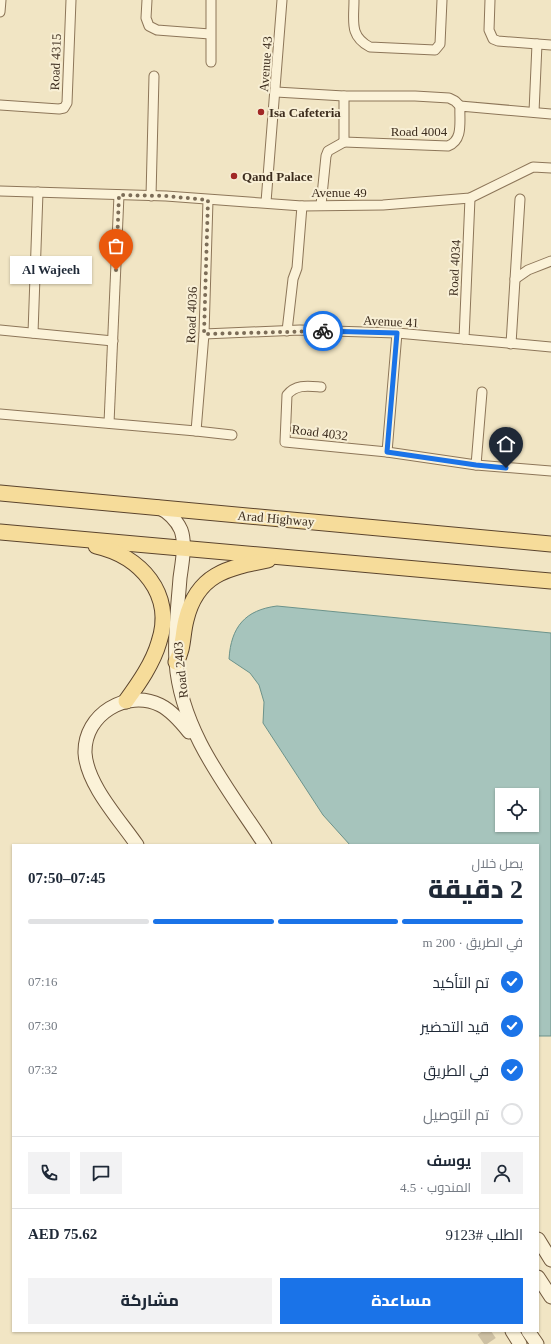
<!DOCTYPE html>
<html lang="ar">
<meta charset="utf-8">
<style>
body{margin:0;font-family:"Times New Roman",Cairo,serif;background:#f2f2f3;color:#1f2937;direction:rtl;height:100vh;display:flex;flex-direction:column;font-size:15px;white-space:nowrap}
*{box-sizing:border-box;margin:0}
p{font-size:13px;color:#747a83}
.icon{flex:none;width:22px;height:22px;fill:none;stroke:currentColor;stroke-width:2;stroke-linecap:round;stroke-linejoin:round}
.map{position:relative;flex:1;overflow:hidden;direction:ltr}
.panel{position:absolute;left:12px;top:844px;width:527px;height:488px;display:flex;flex-direction:column;background:#fff;border-radius:0px;box-shadow:0 1px 3px #0004;direction:rtl}
.panel>*{flex:none}
.fabs{position:absolute;left:495px;top:788px;display:grid;gap:8px}
.fabs a{display:grid;place-items:center;width:44px;height:44px;border-radius:0px;background:#fff;box-shadow:0 1px 3px #0004;font-size:20px}
.pin{position:absolute;display:grid;place-items:center;width:34px;height:34px;color:#fff;margin:-41px -17px;border-radius:50% 50% 50% 0;rotate:-45deg;box-shadow:0 0 4px #0007}
.pin .icon{rotate:45deg}
.courier{position:absolute;display:grid;place-items:center;width:40px;height:40px;margin:-20px;border:3px solid #1a73e8;border-radius:50%;background:#fff;color:#222;box-shadow:0 1px 5px #0007}
.bubble{position:absolute;height:28px;border-radius:0px;background:#fff;box-shadow:0 1px 3px #0004;font-size:13px;font-weight:800;line-height:28px;text-align:center;direction:rtl}
.head em{font-style:normal;font-weight:800}
.head div{display:flex;flex-direction:column-reverse}
.head{display:flex;align-items:center;justify-content:space-between;height:68px;padding:0 16px}
h1{font-size:26px;font-weight:800;line-height:30px}
.bar{display:grid;grid-template-columns:repeat(4,1fr);gap:6px 4px;align-content:center;height:48px;padding:0 16px}
.bar i{height:5px;border-radius:3px;background:#e0e1e3}
.bar .current{background:#1a73e8}
.bar p{grid-column:span 4}
.line{display:flex;align-items:center;gap:10px;padding:0 16px;border-top:1px solid #e0e1e3}
.line div{flex:1}
.round{display:grid;place-items:center;flex:none;width:42px;height:42px;border-radius:0px;background:#f2f2f3}
ol{padding:0 16px;list-style:none}
li{display:flex;align-items:center;gap:12px;height:44px}
li p{margin-inline-start:auto}
li .icon{padding:4px;border-radius:50%;background:#1a73e8;color:#fff;stroke-width:4}
li:last-child{color:#747a83}
li i{width:22px;height:22px;border:2px solid #e0e1e3;border-radius:50%}
.primary-button{display:flex;gap:8px;margin-top:auto;padding:8px 16px}
.primary-button a{flex:1;height:46px;border-radius:0px;background:#1a73e8;color:#fff;font-size:16px;font-weight:800;line-height:46px;text-align:center}
.primary-button a+a{background:#f2f2f3;color:#1f2937}
.map>svg:first-child{display:block}
.water{fill:#a6c4bc;stroke:#6c938b;fill-rule:evenodd}
.lines{fill:none;stroke-linecap:round;stroke-linejoin:round}
.secondary-tunnel{stroke:#cdc0a3;stroke-width:13;stroke-dasharray:13 6;stroke-linecap:butt}
.street-casing{stroke:#8d7659;stroke-width:11}
.secondary-casing{stroke:#6f573c;stroke-width:15}
.primary-casing{stroke:#5b442d;stroke-width:17}
.street{stroke:#fbf2d8;stroke-width:9}
.secondary{stroke:#fbf2d8;stroke-width:13}
.primary{stroke:#f6dc9a;stroke-width:15}
.done{stroke:#7c6d58;stroke-width:4;stroke-dasharray:0 7.2}
.route{stroke:#1a73e8;stroke-width:5}
.poi-dot{fill:#a12725;stroke:#f8efd5;stroke-width:1.5}
.labels{text-anchor:middle;stroke-width:4;stroke-linejoin:round;paint-order:stroke}
.street-label{font-size:13px;fill:#3d2d1e;stroke:#f8efd5}
.poi-label{font-size:13px;font-weight:bold;fill:#3d2d1e;stroke:#f8efd5;text-anchor:start}
</style>
<div class="map">
<svg width="551" height="1344" viewBox="0 0 551 1344">
<rect width="100%" height="100%" fill="#f1e5c4"/>
<path class="water" d="M277 606 551 633V1036H538V845H350L323 815 263 723 264 702 259 685 250 673 229 659C231 627 245 610 277 606ZM502 795H532V825H502Z"/>
<g class="lines">
<polyline class="secondary-tunnel" points="483,1331 492,1344"/>
<defs>
<g id="street">
<polyline points="147,0 146,18 149,26 157,30 210,34"/>
<polyline points="211,0 211,62"/>
<path d="M354 0C354 21 349 36 370 47L435 50 440 44 442 0"/>
<polyline points="490,0 489,30 493,39 498,41 551,45"/>
<polyline points="0,12 1,0"/>
<polyline points="276,92 344,96 415,96 449,98 455,101 460,106"/>
<path d="M344 96V142L448 146C464 140 459 120 460 106L551 114"/>
<polyline points="0,105 59,109 64,108 67,103 71,0"/>
<polyline points="534,112 537,44"/>
<polyline points="0,191 166,196 302,206 383,205 470,198 533,167 551,168"/>
<polyline points="151,196 154,76"/>
<polyline points="266,202 282,0"/>
<polyline points="321,205 326,156 328,151 344,142"/>
<polyline points="515,279 528,270 551,261"/>
<polyline points="0,330 113,341"/>
<polyline points="287,331 293,279 297,268 302,206"/>
<polyline points="33,333 38,192"/>
<polyline points="204,334 300,330 397,333 551,347"/>
<polyline points="464,339 470,198"/>
<polyline points="511,344 520,199"/>
<path d="M321 387C308 386 296 384 287 395L285 442 387 452 476 465 551 471"/>
<polyline points="0,414 196,431 204,334 208,200"/>
<polyline points="109,423 119,195"/>
<polyline points="196,431 232,435"/>
<polyline points="387,452 397,333"/>
<polyline points="476,465 482,392"/>
</g>
<g id="secondary">
<path d="M158 507C168 512 176 519 181 530 186 544 182 563 180 578 178 606 174 634 176 662 181 732 228 788 265 845"/>
<path d="M137 845C120 820 87 785 85 753 84 714 127 689 160 705 172 711 181 722 189 732"/>
<polyline points="538,1239 551,1260"/>
<polyline points="538,1277 551,1297"/>
<polyline points="512,1331 520,1344"/>
<polyline points="528,1331 537,1344"/>
</g>
<g id="primary">
<polyline points="0,493 551,544"/>
<polyline points="0,532 551,581"/>
<path d="M96 546C140 556 175 594 159 642 153 663 139 683 126 701"/>
<path d="M176 662C184 648 182 635 186 620 197 574 227 568 268 560"/>
</g>
</defs>
<use href="#street" class="street-casing"/>
<use href="#secondary" class="secondary-casing"/>
<use href="#primary" class="primary-casing"/>
<use href="#street" class="street"/>
<use href="#secondary" class="secondary"/>
<use href="#primary" class="primary"/>
</g>
<g class="lines">
<polyline class="done" points="116,270 119,195 166,196 208,200 204,334 323,331"/>
<polyline class="route" points="323,331 397,333 387,452 476,465 506,468"/>
</g>
<g class="poi-dot">
<circle cx="261" cy="112" r="4"/>
<circle cx="234" cy="176" r="4"/>
</g>
<g class="labels">
<g class="street-label">
<text transform="translate(55 62) rotate(-88)" y="5">Road 4315</text>
<text transform="translate(265 64) rotate(-86)" y="5">Avenue 43</text>
<text x="419" y="136">Road 4004</text>
<text x="339" y="197">Avenue 49</text>
<text transform="translate(454 268) rotate(-87)" y="5">Road 4034</text>
<text transform="translate(191 315) rotate(-88)" y="5">Road 4036</text>
<text transform="translate(391 321) rotate(3)" y="5">Avenue 41</text>
<text transform="translate(320 432) rotate(7)" y="5">Road 4032</text>
<text transform="translate(276 518) rotate(5)" y="5">Arad Highway</text>
<text transform="translate(180 670) rotate(-96)" y="5">Road 2403</text>
</g>
<g class="poi-label">
<text x="269" y="117">Isa Cafeteria</text>
<text x="242" y="181">Qand Palace</text>
</g>
</g>
</svg>
<div class="fabs">
<a><svg class="icon" aria-label="locate" viewBox="0 0 24 24"><circle cx="12" cy="12" r="6"/><path d="M12 2v4M12 18v4M2 12h4M18 12h4"/></svg></a>
</div>
<div class="pin" style="left:116px;top:270px;background:#ea580c"><svg class="icon" aria-label="bag" viewBox="0 0 24 24"><path d="M5 8h14l-1 12H6zM9 8a3 3 0 0 1 6 0"/></svg></div>
<div class="pin" style="left:506px;top:468px;background:#1f2937"><svg class="icon" aria-label="home" viewBox="0 0 24 24"><path d="M3 11l9-7 9 7M6 9v11h12V9"/></svg></div>
<div class="courier" style="left:323px;top:331px"><svg class="icon" aria-label="bike" viewBox="0 0 24 24"><circle cx="6" cy="16" r="4"/><circle cx="18" cy="16" r="4"/><path d="M6 16l4-8h5l3 8M10 8l3 8H6M13 5h3"/></svg></div>
<div class="bubble" style="left:10px;top:256px;width:82px">Al Wajeeh</div>
<section class="panel">
<div class="head"><div><h1>2 دقيقة</h1><p>يصل خلال</p></div><em>07:45–07:50</em></div>
<div class="bar"><i class="current"></i><i class="current"></i><i class="current"></i><i></i><p>في الطريق · 200 m</p></div>
<ol>
<li><svg class="icon" aria-label="check" viewBox="0 0 24 24"><path d="M5 12l5 5 9-10"/></svg>تم التأكيد<p>07:16</p></li>
<li><svg class="icon" aria-label="check" viewBox="0 0 24 24"><path d="M5 12l5 5 9-10"/></svg>قيد التحضير<p>07:30</p></li>
<li><svg class="icon" aria-label="check" viewBox="0 0 24 24"><path d="M5 12l5 5 9-10"/></svg>في الطريق<p>07:32</p></li>
<li><i></i>تم التوصيل</li>
</ol>
<div class="line" style="height:72px"><a class="round"><svg class="icon" aria-label="person" viewBox="0 0 24 24"><circle cx="12" cy="8" r="4"/><path d="M4 21q1-7 8-7t8 7"/></svg></a><div><b>يوسف</b><p>المندوب · 4.5</p></div><a class="round"><svg class="icon" aria-label="chat" viewBox="0 0 24 24"><path d="M4 5h16v11H9l-5 4z"/></svg></a><a class="round"><svg class="icon" aria-label="phone" viewBox="0 0 24 24"><path d="M5 4h4l2 5-3 2q2 4 5 5l2-3 5 2v4C11 20 4 13 5 4z"/></svg></a></div>
<div class="line" style="height:52px"><div>الطلب #9123</div><b>AED 75.62</b></div>
<div class="primary-button"><a>مساعدة</a><a>مشاركة</a></div>
</section>
</div>
